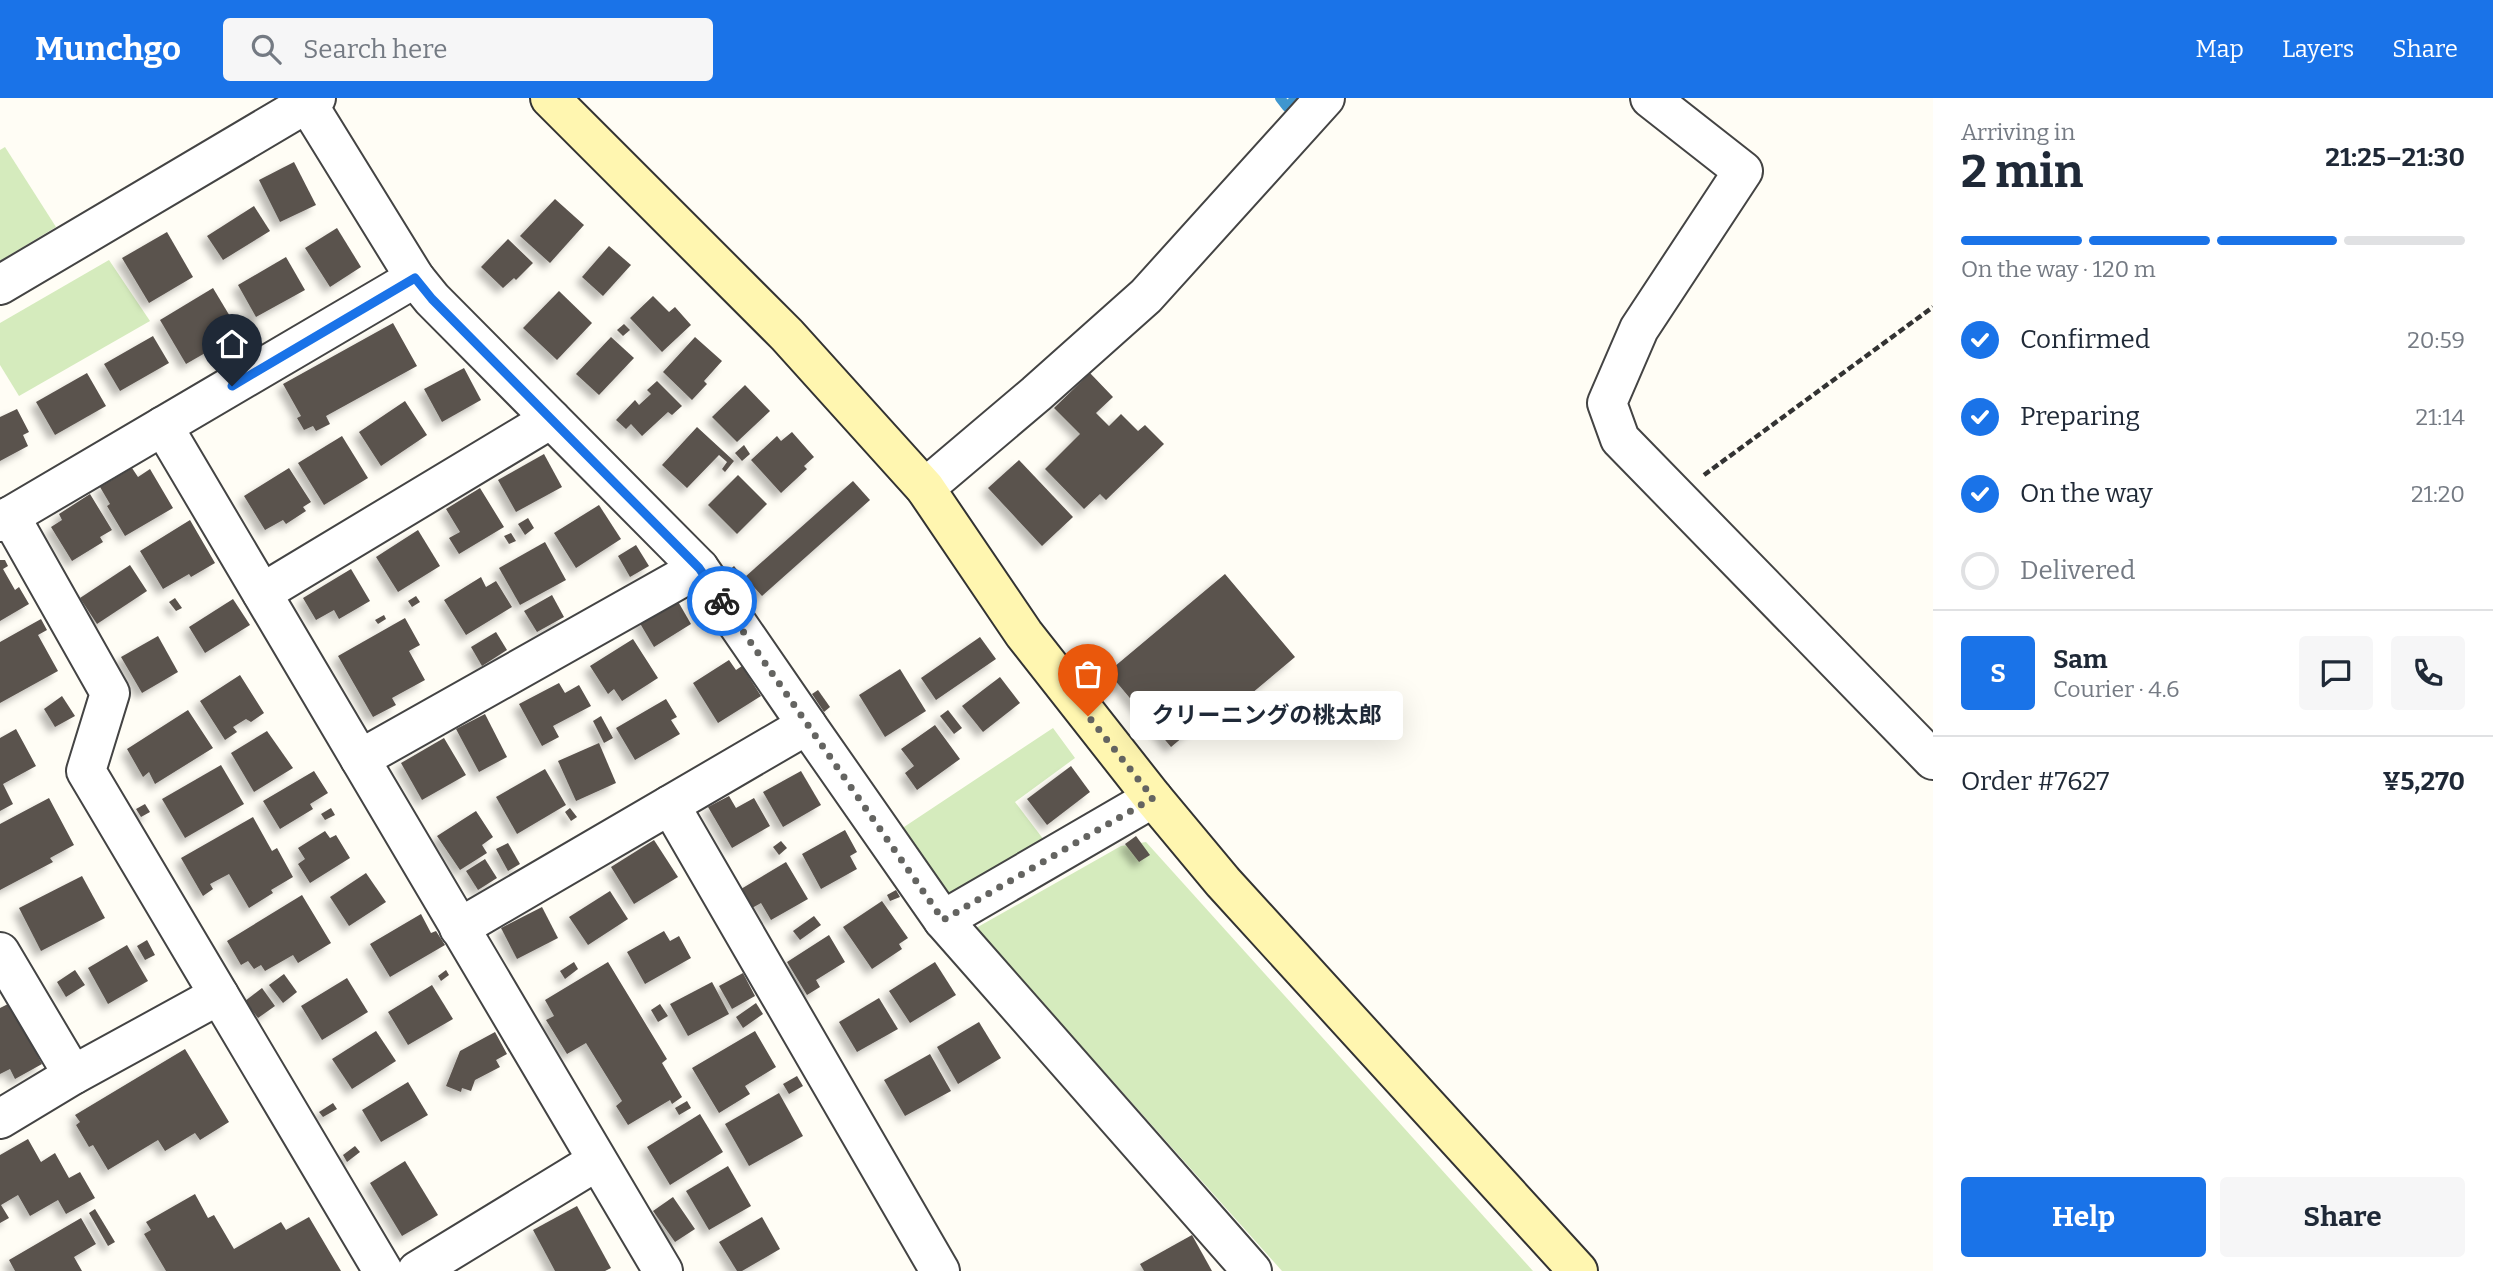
<!DOCTYPE html>
<meta charset="utf-8">
<style>
body{margin:0;font-family:Bitter,"Noto Sans JP",serif;background:#f6f6f7;color:#1f2937;height:100vh;display:flex;flex-direction:column;font-size:26px;white-space:nowrap}
*{box-sizing:border-box;margin:0}
p{font-size:23px;color:#747a83}
.icon{flex:none;width:38px;height:38px;fill:none;stroke:currentColor;stroke-width:2;stroke-linecap:round;stroke-linejoin:round}
.map{position:relative;flex:1;overflow:hidden}
.panel{display:flex;flex-direction:column;background:#fff;width:560px}
.panel>*{flex:none}
.pin{position:absolute;display:grid;place-items:center;width:60px;height:60px;color:#fff;margin:-72px -30px;border-radius:50% 50% 50% 0;rotate:-45deg;box-shadow:0 0 7px #0007}
.pin .icon{rotate:45deg}
.courier{position:absolute;display:grid;place-items:center;width:70px;height:70px;margin:-35px;border:5px solid #1a73e8;border-radius:50%;background:#fff;color:#222;box-shadow:0 2px 9px #0007}
.bubble{position:absolute;height:49px;border-radius:7px;background:#fff;box-shadow:0 7px 28px #0002;font-size:23px;font-weight:700;line-height:49px;text-align:center}
.head em{font-style:normal;font-weight:700}
.head div{display:flex;flex-direction:column-reverse}
.head{display:flex;align-items:center;justify-content:space-between;height:119px;padding:0 28px}
h1{font-size:46px;font-weight:700;line-height:52px}
.bar{display:grid;grid-template-columns:repeat(4,1fr);gap:10px 7px;align-content:center;height:84px;padding:0 28px}
.bar i{height:9px;border-radius:5px;background:#e0e1e3}
.bar .selected{background:#1a73e8}
.bar p{grid-column:span 4}
.line{display:flex;align-items:center;gap:18px;padding:0 28px;border-top:2px solid #e0e1e3}
.line div{flex:1}
.round{display:grid;place-items:center;flex:none;width:74px;height:74px;border-radius:7px;background:#f6f6f7}
ol{padding:0 28px;list-style:none}
li{display:flex;align-items:center;gap:21px;height:77px}
li p{margin-inline-start:auto}
li .icon{padding:7px;border-radius:50%;background:#1a73e8;color:#fff;stroke-width:4}
li:last-child{color:#747a83}
li i{width:38px;height:38px;border:4px solid #e0e1e3;border-radius:50%}
.primary-button{display:flex;gap:14px;margin-top:auto;padding:14px 28px}
.primary-button a{flex:1;height:80px;border-radius:7px;background:#1a73e8;color:#fff;font-size:28px;font-weight:700;line-height:80px;text-align:center}
.primary-button a+a{background:#f6f6f7;color:#1f2937}
header{display:flex;align-items:center;gap:42px;box-sizing:border-box;height:98px;padding:0 35px;background:#1a73e8;color:#fff}
header strong{font-size:33px}
nav{display:flex;gap:38px;margin-inline-start:auto;font-size:24px}
.search{width:490px;height:63px;background:#f6f6f7;display:flex;align-items:center;gap:18px;box-sizing:border-box;padding:0 24px;border-radius:7px;color:#747a83;font-size:26px}
main{display:flex;flex:1;min-height:0}
.map>svg:first-child{display:block}
.green{fill:#d5ebbd}
.lines{fill:none;stroke-linecap:round;stroke-linejoin:round}
.stream{stroke:#3f96cf;stroke-width:10}
.building{fill:#5a524d;filter:url(#shadow)}
.street-casing{stroke:#444;stroke-width:42}
.secondary-casing{stroke:#333;stroke-width:42}
.path{stroke:#333;stroke-width:4.5;stroke-dasharray:7 3.5;stroke-linecap:butt}
.street{stroke:#fff;stroke-width:38}
.secondary{stroke:#fff6b0;stroke-width:38}
.done{stroke:#646461;stroke-width:7;stroke-dasharray:0 12.6}
.route{stroke:#1a73e8;stroke-width:9}
</style>
<header>
<strong>Munchgo</strong>
<div class="search"><svg class="icon" aria-label="search" viewBox="0 0 24 24"><circle cx="10" cy="10" r="6"/><path d="M15 15l6 6"/></svg>Search here</div>
<nav><a>Map</a><a>Layers</a><a>Share</a></nav>
</header>
<main>
<div class="map">
<svg width="1933" height="1173" viewBox="0 0 1933 1173">
<defs>
<filter id="shadow"><feDropShadow dx="-6" dy="6" stdDeviation="3.5" flood-color="#0004"/></filter>
</defs>
<rect width="100%" height="100%" fill="#fffdf5"/>
<g class="green">
<polygon points="5,49 56,129 0,163 0,52"/>
<polygon points="109,162 150,223 19,298 0,267 0,225"/>
<polygon points="1053,630 1075,660 1015,704 1047,746 945,803 898,733"/>
<polygon points="1146,744 1533,1173 1282,1173 976,830 1121,748"/>
</g>
<g class="lines">
<polyline class="stream" points="1280,0 1287,9 1296,0"/>
</g>
<g class="building">
<polygon points="294,64 316,107 280,124 259,82"/>
<polygon points="555,101 584,127 550,165 520,138"/>
<polygon points="254,108 270,133 223,162 207,138"/>
<polygon points="337,130 361,169 330,189 305,150"/>
<polygon points="167,134 193,179 149,205 122,160"/>
<polygon points="508,141 533,165 516,182 514,180 503,190 481,169"/>
<polygon points="609,148 631,167 603,198 582,179"/>
<polygon points="286,159 305,192 256,219 238,187"/>
<polygon points="213,190 240,235 186,266 160,222"/>
<polygon points="559,193 592,225 557,262 523,230"/>
<polygon points="653,198 669,214 675,209 691,227 662,254 630,220"/>
<polygon points="393,225 417,268 326,318 330,326 316,333 313,328 304,332 297,320 301,318 283,286"/>
<polygon points="624,226 630,232 623,238 617,232"/>
<polygon points="153,238 169,265 120,293 104,266"/>
<polygon points="611,239 634,260 599,297 576,276"/>
<polygon points="695,239 722,263 704,283 707,286 692,302 663,274"/>
<polygon points="464,270 481,302 442,324 424,291"/>
<polygon points="87,275 106,308 55,337 36,304"/>
<polygon points="1090,275 1113,299 1096,315 1109,328 1121,316 1138,333 1145,327 1164,346 1106,402 1100,396 1084,411 1045,371 1080,336 1054,310"/>
<polygon points="657,283 682,308 672,317 668,314 642,338 631,326 626,331 616,322 635,302 639,307 651,296 647,292"/>
<polygon points="745,287 770,313 737,344 712,319"/>
<polygon points="405,303 427,337 381,368 359,334"/>
<polygon points="17,311 29,334 23,337 28,348 0,363 0,319"/>
<polygon points="697,329 734,363 725,374 722,371 727,364 719,357 687,390 662,367"/>
<polygon points="792,334 814,359 804,368 807,371 781,395 751,362 777,338 781,343"/>
<polygon points="342,338 368,380 324,407 298,365"/>
<polygon points="744,347 750,356 742,363 735,355"/>
<polygon points="544,356 562,389 516,414 498,382"/>
<polygon points="1019,362 1073,419 1042,448 988,390"/>
<polygon points="132,370 138,379 150,371 173,410 125,438 107,408 110,406 100,389"/>
<polygon points="289,370 311,404 303,409 306,413 286,426 283,422 265,432 244,398"/>
<polygon points="738,377 767,406 737,436 708,407"/>
<polygon points="853,383 870,402 762,498 745,479"/>
<polygon points="480,390 504,429 459,456 449,440 460,434 446,411"/>
<polygon points="90,396 112,432 100,439 103,444 72,463 51,429 62,422 59,416"/>
<polygon points="599,407 621,441 576,470 554,435"/>
<polygon points="528,420 534,430 525,437 518,426"/>
<polygon points="190,422 215,465 191,479 189,476 163,491 140,453"/>
<polygon points="418,432 440,468 398,494 376,459"/>
<polygon points="511,435 516,443 509,446 504,438"/>
<polygon points="545,444 566,482 520,507 499,470"/>
<polygon points="636,447 649,468 630,479 618,458"/>
<polygon points="0,462 5,462 8,468 3,471 15,492 19,489 29,506 0,523"/>
<polygon points="130,467 147,493 97,526 80,500"/>
<polygon points="734,468 740,475 733,481 727,474"/>
<polygon points="351,471 370,503 339,521 334,512 316,522 303,500"/>
<polygon points="1225,476 1295,559 1239,606 1232,598 1171,649 1108,574"/>
<polygon points="481,479 486,489 496,483 512,509 466,537 444,502"/>
<polygon points="552,497 564,519 537,534 524,513"/>
<polygon points="416,498 420,504 412,509 408,503"/>
<polygon points="175,500 182,510 176,513 169,504"/>
<polygon points="676,500 691,526 654,549 638,522"/>
<polygon points="233,501 250,527 205,555 189,529"/>
<polygon points="384,517 386,521 378,526 375,522"/>
<polygon points="405,520 420,547 409,553 425,582 392,600 396,607 373,619 338,558"/>
<polygon points="41,521 47,532 38,537 58,573 0,605 0,544"/>
<polygon points="496,534 507,552 482,568 471,549"/>
<polygon points="158,538 178,574 142,595 121,559"/>
<polygon points="980,539 996,561 936,602 921,580"/>
<polygon points="633,541 658,580 622,603 614,591 608,596 590,568"/>
<polygon points="729,562 736,572 742,568 761,598 718,625 693,585"/>
<polygon points="900,571 926,613 885,639 859,597"/>
<polygon points="240,577 264,615 251,624 246,621 233,629 237,634 225,642 200,603"/>
<polygon points="1000,579 1020,605 983,634 962,608"/>
<polygon points="559,585 565,595 579,587 591,608 553,628 559,639 542,648 519,606"/>
<polygon points="818,592 830,609 824,614 812,596"/>
<polygon points="62,598 75,618 55,629 44,611"/>
<polygon points="666,601 677,619 671,622 680,636 635,662 616,630"/>
<polygon points="188,612 213,650 155,686 149,674 143,679 127,651"/>
<polygon points="948,612 962,630 954,636 940,618"/>
<polygon points="485,616 507,659 479,674 456,631"/>
<polygon points="601,618 613,640 604,645 593,623"/>
<polygon points="935,627 960,661 917,692 905,675 914,668 901,651"/>
<polygon points="16,631 36,668 3,686 13,706 0,713 0,640"/>
<polygon points="267,633 293,670 254,694 231,655"/>
<polygon points="444,640 466,677 422,702 401,665"/>
<polygon points="599,645 616,685 576,703 558,663"/>
<polygon points="221,667 244,706 185,740 162,701"/>
<polygon points="1071,668 1090,694 1047,727 1027,701"/>
<polygon points="545,671 566,707 517,736 496,699"/>
<polygon points="314,673 328,695 310,706 313,711 280,731 263,703"/>
<polygon points="801,673 821,707 783,729 763,694"/>
<polygon points="729,698 736,710 754,700 770,728 732,750 708,709"/>
<polygon points="49,700 74,747 50,760 53,764 0,792 0,726"/>
<polygon points="145,706 150,714 141,719 136,711"/>
<polygon points="331,710 335,717 325,722 321,716"/>
<polygon points="570,710 577,719 571,723 565,714"/>
<polygon points="476,713 493,739 482,747 487,755 460,772 437,738"/>
<polygon points="253,719 272,753 277,750 293,779 271,792 273,795 249,810 229,776 210,786 213,791 203,798 181,760"/>
<polygon points="845,732 857,754 850,758 857,771 821,791 802,756"/>
<polygon points="325,733 330,740 336,737 350,760 310,785 298,766 305,761 298,750"/>
<polygon points="1136,738 1150,757 1139,764 1125,746"/>
<polygon points="654,742 678,779 634,806 611,769"/>
<polygon points="781,743 787,750 779,757 773,749"/>
<polygon points="508,745 520,766 508,773 496,751"/>
<polygon points="485,761 497,780 478,792 466,773"/>
<polygon points="786,764 808,801 771,822 761,805 752,810 741,791"/>
<polygon points="366,775 386,804 349,828 330,799"/>
<polygon points="82,778 105,820 41,853 19,810"/>
<polygon points="896,792 900,799 890,803 887,797"/>
<polygon points="610,793 628,821 588,847 569,819"/>
<polygon points="302,797 331,845 298,865 293,857 265,873 261,867 254,871 248,863 241,867 227,843"/>
<polygon points="882,803 908,840 899,846 902,851 872,871 843,829"/>
<polygon points="542,809 558,840 517,861 501,830"/>
<polygon points="421,816 431,835 436,833 445,847 390,879 370,846"/>
<polygon points="814,818 821,827 800,842 793,833"/>
<polygon points="664,833 670,843 679,838 691,860 645,886 627,854"/>
<polygon points="829,837 845,864 816,882 820,889 807,897 787,864"/>
<polygon points="147,842 155,857 145,862 137,848"/>
<polygon points="127,847 148,883 108,906 88,870"/>
<polygon points="574,864 578,871 565,881 560,873"/>
<polygon points="608,864 667,961 662,965 682,999 672,1006 670,1002 628,1027 616,1008 622,1003 586,945 567,956 546,922 554,918 545,902"/>
<polygon points="935,864 956,897 910,925 889,893"/>
<polygon points="75,872 85,887 66,899 57,884"/>
<polygon points="446,872 449,877 441,883 438,878"/>
<polygon points="743,875 755,898 732,911 719,888"/>
<polygon points="284,876 297,894 283,905 269,887"/>
<polygon points="347,880 368,914 322,942 301,908"/>
<polygon points="712,884 729,916 688,938 670,906"/>
<polygon points="432,887 453,921 408,947 388,914"/>
<polygon points="262,890 275,908 258,920 245,903"/>
<polygon points="879,900 898,931 857,954 839,924"/>
<polygon points="10,905 42,966 15,981 10,971 0,976 0,910"/>
<polygon points="756,905 763,916 743,930 736,919"/>
<polygon points="660,906 668,918 658,924 651,912"/>
<polygon points="979,924 1001,960 958,986 937,949"/>
<polygon points="376,933 396,963 352,991 332,961"/>
<polygon points="755,933 776,969 745,988 750,996 719,1015 692,970"/>
<polygon points="495,934 507,956 496,962 500,969 475,982 471,993 462,990 461,994 446,988 460,953"/>
<polygon points="185,951 229,1024 200,1042 195,1035 165,1053 158,1042 108,1072 93,1047 89,1049 76,1027 80,1024 75,1017"/>
<polygon points="930,956 951,993 905,1018 884,982"/>
<polygon points="797,978 803,988 789,996 783,986"/>
<polygon points="408,984 428,1017 381,1044 362,1012"/>
<polygon points="779,995 803,1038 749,1068 725,1026"/>
<polygon points="687,1003 691,1010 679,1017 675,1010"/>
<polygon points="333,1005 337,1011 323,1019 319,1014"/>
<polygon points="700,1016 723,1054 670,1087 647,1049"/>
<polygon points="28,1041 41,1064 55,1055 69,1080 80,1074 95,1100 66,1116 58,1102 30,1118 18,1097 1,1107 9,1120 0,1125 0,1057"/>
<polygon points="355,1048 360,1054 347,1064 343,1057"/>
<polygon points="405,1063 438,1117 402,1138 370,1085"/>
<polygon points="728,1068 751,1108 709,1132 686,1093"/>
<polygon points="195,1096 208,1120 214,1117 234,1151 281,1124 286,1132 309,1119 341,1173 166,1173 144,1136 151,1132 146,1124"/>
<polygon points="673,1099 695,1131 675,1144 653,1113"/>
<polygon points="577,1108 611,1170 605,1173 555,1173 533,1132"/>
<polygon points="95,1111 115,1144 108,1148 89,1115"/>
<polygon points="762,1119 780,1151 742,1173 737,1173 719,1144"/>
<polygon points="81,1120 96,1146 74,1159 82,1173 15,1173 9,1162"/>
<polygon points="1192,1137 1212,1173 1144,1173 1140,1166"/>
</g>
<g class="lines">
<defs>
<g id="street">
<polyline points="1650,0 1743,73 1639,231 1607,305 1620,341 1933,662"/>
<polyline points="307,5 415,180 432,201 699,470 807,627 459,830"/>
<polyline points="0,187 316,0"/>
<polyline points="163,328 663,1173"/>
<polyline points="925,390 1036,296 1146,198 1325,0"/>
<polyline points="10,418 110,595 86,673 383,1173"/>
<polyline points="0,424 415,180"/>
<polyline points="262,495 551,321"/>
<polyline points="807,627 943,822 1252,1173"/>
<polyline points="360,661 699,470"/>
<polyline points="670,707 940,1173"/>
<polyline points="943,822 1153,700"/>
<polyline points="0,854 73,977"/>
<polyline points="0,1021 73,977 219,897"/>
<polyline points="417,1173 597,1063"/>
</g>
<polyline id="secondary" points="550,0 787,237 925,390 1024,536 1153,700 1223,784 1578,1173"/>
</defs>
<use href="#street" class="street-casing"/>
<use href="#secondary" class="secondary-casing"/>
<polyline class="path" points="1704,377 1933,209"/>
<use href="#street" class="street"/>
<use href="#secondary" class="secondary"/>
</g>
<g class="lines">
<polyline class="done" points="722,503 943,822 1153,700 1088,618"/>
<polyline class="route" points="232,288 415,180 432,201 699,470 722,503"/>
</g>
</svg>
<div class="pin" style="left:1088px;top:618px;background:#ea580c"><svg class="icon" aria-label="bag" viewBox="0 0 24 24"><path d="M5 8h14l-1 12H6zM9 8a3 3 0 0 1 6 0"/></svg></div>
<div class="pin" style="left:232px;top:288px;background:#1f2937"><svg class="icon" aria-label="home" viewBox="0 0 24 24"><path d="M3 11l9-7 9 7M6 9v11h12V9"/></svg></div>
<div class="courier" style="left:722px;top:503px"><svg class="icon" aria-label="bike" viewBox="0 0 24 24"><circle cx="6" cy="16" r="4"/><circle cx="18" cy="16" r="4"/><path d="M6 16l4-8h5l3 8M10 8l3 8H6M13 5h3"/></svg></div>
<div class="bubble" style="left:1130px;top:593px;width:273px">クリーニングの桃太郎</div>
</div>
<section class="panel">
<div class="head"><div><h1>2 min</h1><p>Arriving in</p></div><em>21:25–21:30</em></div>
<div class="bar"><i class="selected"></i><i class="selected"></i><i class="selected"></i><i></i><p>On the way · 120 m</p></div>
<ol>
<li><svg class="icon" aria-label="check" viewBox="0 0 24 24"><path d="M5 12l5 5 9-10"/></svg>Confirmed<p>20:59</p></li>
<li><svg class="icon" aria-label="check" viewBox="0 0 24 24"><path d="M5 12l5 5 9-10"/></svg>Preparing<p>21:14</p></li>
<li><svg class="icon" aria-label="check" viewBox="0 0 24 24"><path d="M5 12l5 5 9-10"/></svg>On the way<p>21:20</p></li>
<li><i></i>Delivered</li>
</ol>
<div class="line" style="height:126px"><b class="round" style="background:#1a73e8;color:#fff">S</b><div><b>Sam</b><p>Courier · 4.6</p></div><a class="round"><svg class="icon" aria-label="chat" viewBox="0 0 24 24"><path d="M4 5h16v11H9l-5 4z"/></svg></a><a class="round"><svg class="icon" aria-label="phone" viewBox="0 0 24 24"><path d="M5 4h4l2 5-3 2q2 4 5 5l2-3 5 2v4C11 20 4 13 5 4z"/></svg></a></div>
<div class="line" style="height:91px"><div>Order #7627</div><b>¥5,270</b></div>
<div class="primary-button"><a>Help</a><a>Share</a></div>
</section>
</main>
